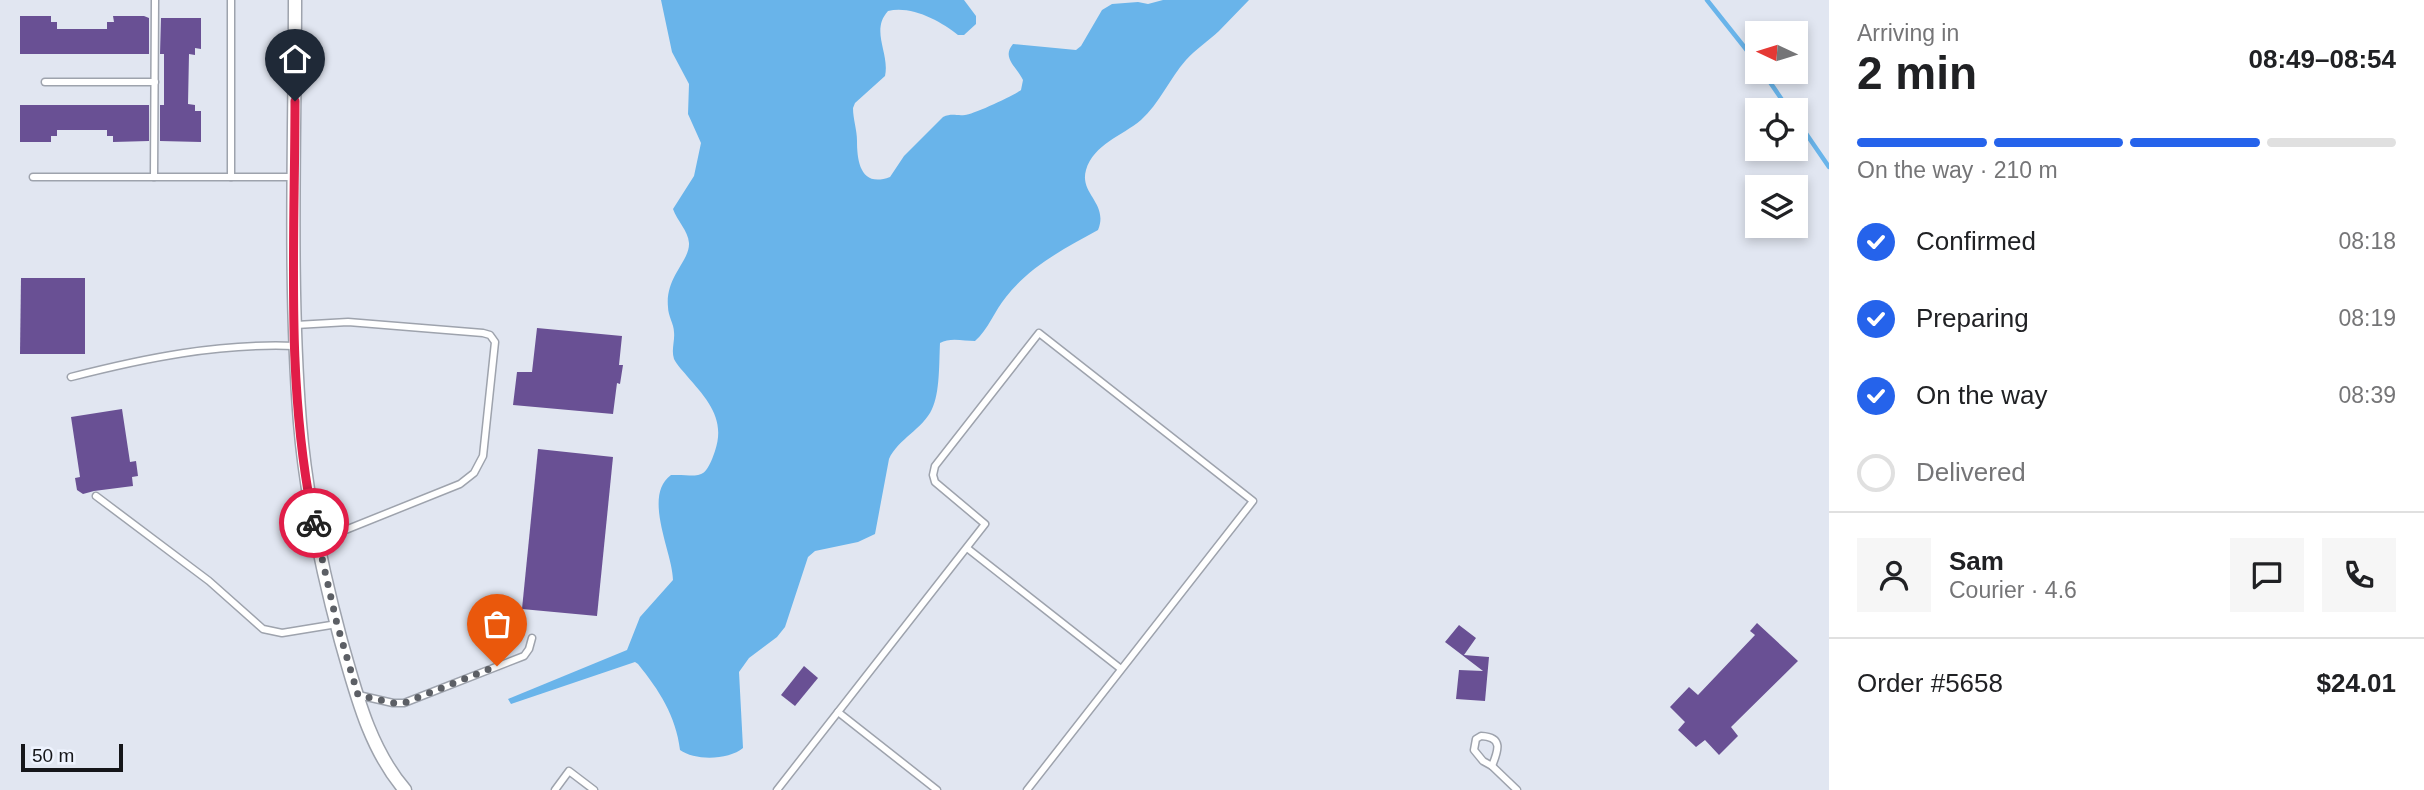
<!DOCTYPE html>
<meta charset="utf-8">
<style>
body{margin:0;font-family:Arial,sans-serif;background:#f6f6f6;color:#202124;height:100vh;display:flex;flex-direction:column;font-size:26px;white-space:nowrap}
*{box-sizing:border-box;margin:0}
p{font-size:23px;color:#757577}
.icon{flex:none;width:38px;height:38px;fill:none;stroke:currentColor;stroke-width:2;stroke-linecap:round;stroke-linejoin:round}
.map{position:relative;flex:1;overflow:hidden}
.panel{display:flex;flex-direction:column;background:#fff;width:595px}
.panel>*{flex:none}
.needle{width:46px;rotate:274deg}
.fabs{position:absolute;left:1745px;top:21px;display:grid;gap:14px}
.fabs a{display:grid;place-items:center;width:63px;height:63px;border-radius:0px;background:#fff;box-shadow:0 4px 10px #0003;font-size:35px}
.scale{position:absolute;left:21px;bottom:18px;width:102px;box-sizing:border-box;padding-left:7px;border:4px solid #15161a;border-top:0;font-size:19px;line-height:24px;white-space:nowrap;color:#15161a;-webkit-text-stroke:5px #eef3fe;paint-order:stroke}
.pin{position:absolute;display:grid;place-items:center;width:60px;height:60px;color:#fff;margin:-72px -30px;border-radius:50% 50% 50% 0;rotate:-45deg;box-shadow:0 0 7px #0007}
.pin .icon{rotate:45deg}
.courier{position:absolute;display:grid;place-items:center;width:70px;height:70px;margin:-35px;border:5px solid #e11d48;border-radius:50%;background:#fff;color:#222;box-shadow:0 2px 9px #0007}
.head em{font-style:normal;font-weight:800}
.head div{display:flex;flex-direction:column-reverse}
.head{display:flex;align-items:center;justify-content:space-between;height:119px;padding:0 28px}
h1{font-size:46px;font-weight:800;line-height:52px}
.bar{display:grid;grid-template-columns:repeat(4,1fr);gap:10px 7px;align-content:center;height:84px;padding:0 28px}
.bar i{height:9px;border-radius:5px;background:#e0e0e0}
.bar .current{background:#2563eb}
.bar p{grid-column:span 4}
.line{display:flex;align-items:center;gap:18px;padding:0 28px;border-top:2px solid #e0e0e0}
.line div{flex:1}
.round{display:grid;place-items:center;flex:none;width:74px;height:74px;border-radius:0px;background:#f6f6f6}
ol{padding:0 28px;list-style:none}
li{display:flex;align-items:center;gap:21px;height:77px}
li p{margin-inline-start:auto}
li .icon{padding:7px;border-radius:50%;background:#2563eb;color:#fff;stroke-width:4}
li:last-child{color:#757577}
li i{width:38px;height:38px;border:4px solid #e0e0e0;border-radius:50%}
main{display:flex;flex:1;min-height:0}
.map>svg:first-child{display:block}
.water{fill:#69b4ea}
.lines{fill:none;stroke-linecap:round;stroke-linejoin:round}
.stream{stroke:#69b4ea;stroke-width:4.5}
.building{fill:#695094}
.service-casing{stroke:#9ea3ad;stroke-width:9}
.minor-casing{stroke:#9ea3ad;stroke-width:15}
.service{stroke:#fff;stroke-width:6}
.minor{stroke:#fff;stroke-width:12}
.done{stroke:#5c5f65;stroke-width:7;stroke-dasharray:0 12.6}
.route{stroke:#e11d48;stroke-width:9}
</style>
<main>
<div class="map">
<svg width="1829" height="790" viewBox="0 0 1829 790">
<rect width="100%" height="100%" fill="#e1e6f1"/>
<path class="water" d="M661 0H964L976 16V24L964 35H958C941 21 911 5 888 11 870 31 890 53 885 76L855 103 853 108C853 119 857 130 857 141 857 162 861 188 890 177L904 156 943 117C952 113 956 116 965 115 972 115 1015 95 1021 90L1023 80C1017 67 1001 58 1013 44L1076 50 1081 46 1102 10 1112 4 1138 2 1148 4 1163 0H1249C1239 10 1229 21 1219 31 1208 41 1196 49 1186 60 1170 78 1159 104 1141 120 1122 136 1094 144 1086 170 1079 194 1109 203 1098 230 1065 248 1029 267 1006 297 995 310 988 330 975 341 964 341 950 337 940 343 939 362 940 393 932 409 923 429 898 439 889 459L875 534 858 542 815 551 808 557 785 627 777 637 749 658 739 672 743 748C729 760 695 761 680 750 676 716 659 690 638 664L635 662 511 704 508 699 627 650 640 617 673 580C673 553 642 496 671 475 700 474 704 483 715 451 726 419 707 399 687 376 683 371 677 365 674 359 671 350 675 341 674 332 674 324 668 316 668 307 665 277 690 261 689 243 688 230 677 221 673 209L694 176 701 143 688 114 689 84 672 52Z"/>
<g class="lines">
<g class="stream">
<polyline points="1707,0 1757,63"/>
<polyline points="1763,72 1789,110"/>
<polyline points="1796,119 1829,167"/>
</g>
</g>
<g class="building">
<polygon points="20,16 51,16 51,22 57,22 57,29 107,29 107,22 114,22 113,16 144,16 149,18 149,54 20,54"/>
<polygon points="161,18 201,18 201,49 195,48 195,55 189,54 188,104 195,105 195,111 201,111 201,142 160,141 160,105 164,105 164,54 160,54"/>
<polygon points="20,105 149,105 149,141 113,142 113,136 107,136 107,130 57,130 57,136 51,136 51,142 20,142"/>
<polygon points="21,278 85,278 85,354 20,354"/>
<polygon points="537,328 622,336 619,365 623,365 620,384 617,383 613,414 513,405 517,372 532,372"/>
<polygon points="122,409 130,462 136,461 138,476 132,477 133,486 94,491 83,494 77,490 75,478 80,477 71,417"/>
<polygon points="538,449 613,457 597,616 522,609"/>
<polygon points="1757,623 1798,661 1731,727 1738,736 1719,755 1705,740 1696,747 1678,730 1685,722 1670,707 1689,687 1698,695 1755,635 1750,631"/>
<polygon points="1459,625 1476,638 1464,655 1489,657 1485,701 1456,699 1459,670 1483,671 1445,642"/>
<polygon points="804,666 818,678 795,706 781,695"/>
</g>
<g class="lines">
<defs>
<g id="service">
<polyline points="45,82 155,82"/>
<polyline points="33,177 294,177"/>
<polyline points="154,177 155,0"/>
<polyline points="231,177 231,0"/>
<polyline points="296,325 348,322 483,333 490,335 495,342 483,456 474,473 460,484 318,541"/>
<path d="M71 377C145 358 219 343 295 346"/>
<polyline points="96,496 209,581 263,629 282,633 337,624"/>
<polyline points="967,548 1121,669"/>
<polyline points="358,695 393,703 404,703 524,656 529,649 532,638"/>
<polyline points="838,712 937,790"/>
<path d="M1481 736C1504 737 1498 751 1492 766L1483 761 1474 750 1476 739Z"/>
<polyline points="1492,766 1517,790"/>
<polyline points="555,790 569,771 594,790"/>
<polyline points="777,790 985,524 935,482 933,475 935,466 1039,333 1253,501 1027,790"/>
</g>
<path id="minor" d="M295 0C295 141 289 283 300 423 306 496 322 570 341 641 356 693 369 748 405 790"/>
</defs>
<use href="#service" class="service-casing"/>
<use href="#minor" class="minor-casing"/>
<use href="#service" class="service"/>
<use href="#minor" class="minor"/>
</g>
<g class="lines">
<polyline class="done" points="314,523 337,624 358,695 393,703 404,703 497,666"/>
<path class="route" d="M295 101C295 241 285 386 314 523"/>
</g>
</svg>
<div class="fabs">
<a><svg class="needle" viewBox="-14 -14 28 28"><path d="M0-13l5 13h-10z" fill="#e53935"/><path d="M0 13l5-13h-10z" fill="#757577"/></svg></a>
<a><svg class="icon" aria-label="locate" viewBox="0 0 24 24"><circle cx="12" cy="12" r="6"/><path d="M12 2v4M12 18v4M2 12h4M18 12h4"/></svg></a>
<a><svg class="icon" aria-label="layers" viewBox="0 0 24 24"><path d="M12 4l9 5-9 5-9-5zM3 14l9 5 9-5"/></svg></a>
</div>
<div class="scale">50 m</div>
<div class="pin" style="left:497px;top:666px;background:#ea580c"><svg class="icon" aria-label="bag" viewBox="0 0 24 24"><path d="M5 8h14l-1 12H6zM9 8a3 3 0 0 1 6 0"/></svg></div>
<div class="pin" style="left:295px;top:101px;background:#1f2937"><svg class="icon" aria-label="home" viewBox="0 0 24 24"><path d="M3 11l9-7 9 7M6 9v11h12V9"/></svg></div>
<div class="courier" style="left:314px;top:523px"><svg class="icon" aria-label="bike" viewBox="0 0 24 24"><circle cx="6" cy="16" r="4"/><circle cx="18" cy="16" r="4"/><path d="M6 16l4-8h5l3 8M10 8l3 8H6M13 5h3"/></svg></div>
</div>
<section class="panel">
<div class="head"><div><h1>2 min</h1><p>Arriving in</p></div><em>08:49–08:54</em></div>
<div class="bar"><i class="current"></i><i class="current"></i><i class="current"></i><i></i><p>On the way · 210 m</p></div>
<ol>
<li><svg class="icon" aria-label="check" viewBox="0 0 24 24"><path d="M5 12l5 5 9-10"/></svg>Confirmed<p>08:18</p></li>
<li><svg class="icon" aria-label="check" viewBox="0 0 24 24"><path d="M5 12l5 5 9-10"/></svg>Preparing<p>08:19</p></li>
<li><svg class="icon" aria-label="check" viewBox="0 0 24 24"><path d="M5 12l5 5 9-10"/></svg>On the way<p>08:39</p></li>
<li><i></i>Delivered</li>
</ol>
<div class="line" style="height:126px"><a class="round"><svg class="icon" aria-label="person" viewBox="0 0 24 24"><circle cx="12" cy="8" r="4"/><path d="M4 21q1-7 8-7t8 7"/></svg></a><div><b>Sam</b><p>Courier · 4.6</p></div><a class="round"><svg class="icon" aria-label="chat" viewBox="0 0 24 24"><path d="M4 5h16v11H9l-5 4z"/></svg></a><a class="round"><svg class="icon" aria-label="phone" viewBox="0 0 24 24"><path d="M5 4h4l2 5-3 2q2 4 5 5l2-3 5 2v4C11 20 4 13 5 4z"/></svg></a></div>
<div class="line" style="height:91px"><div>Order #5658</div><b>$24.01</b></div>
</section>
</main>
